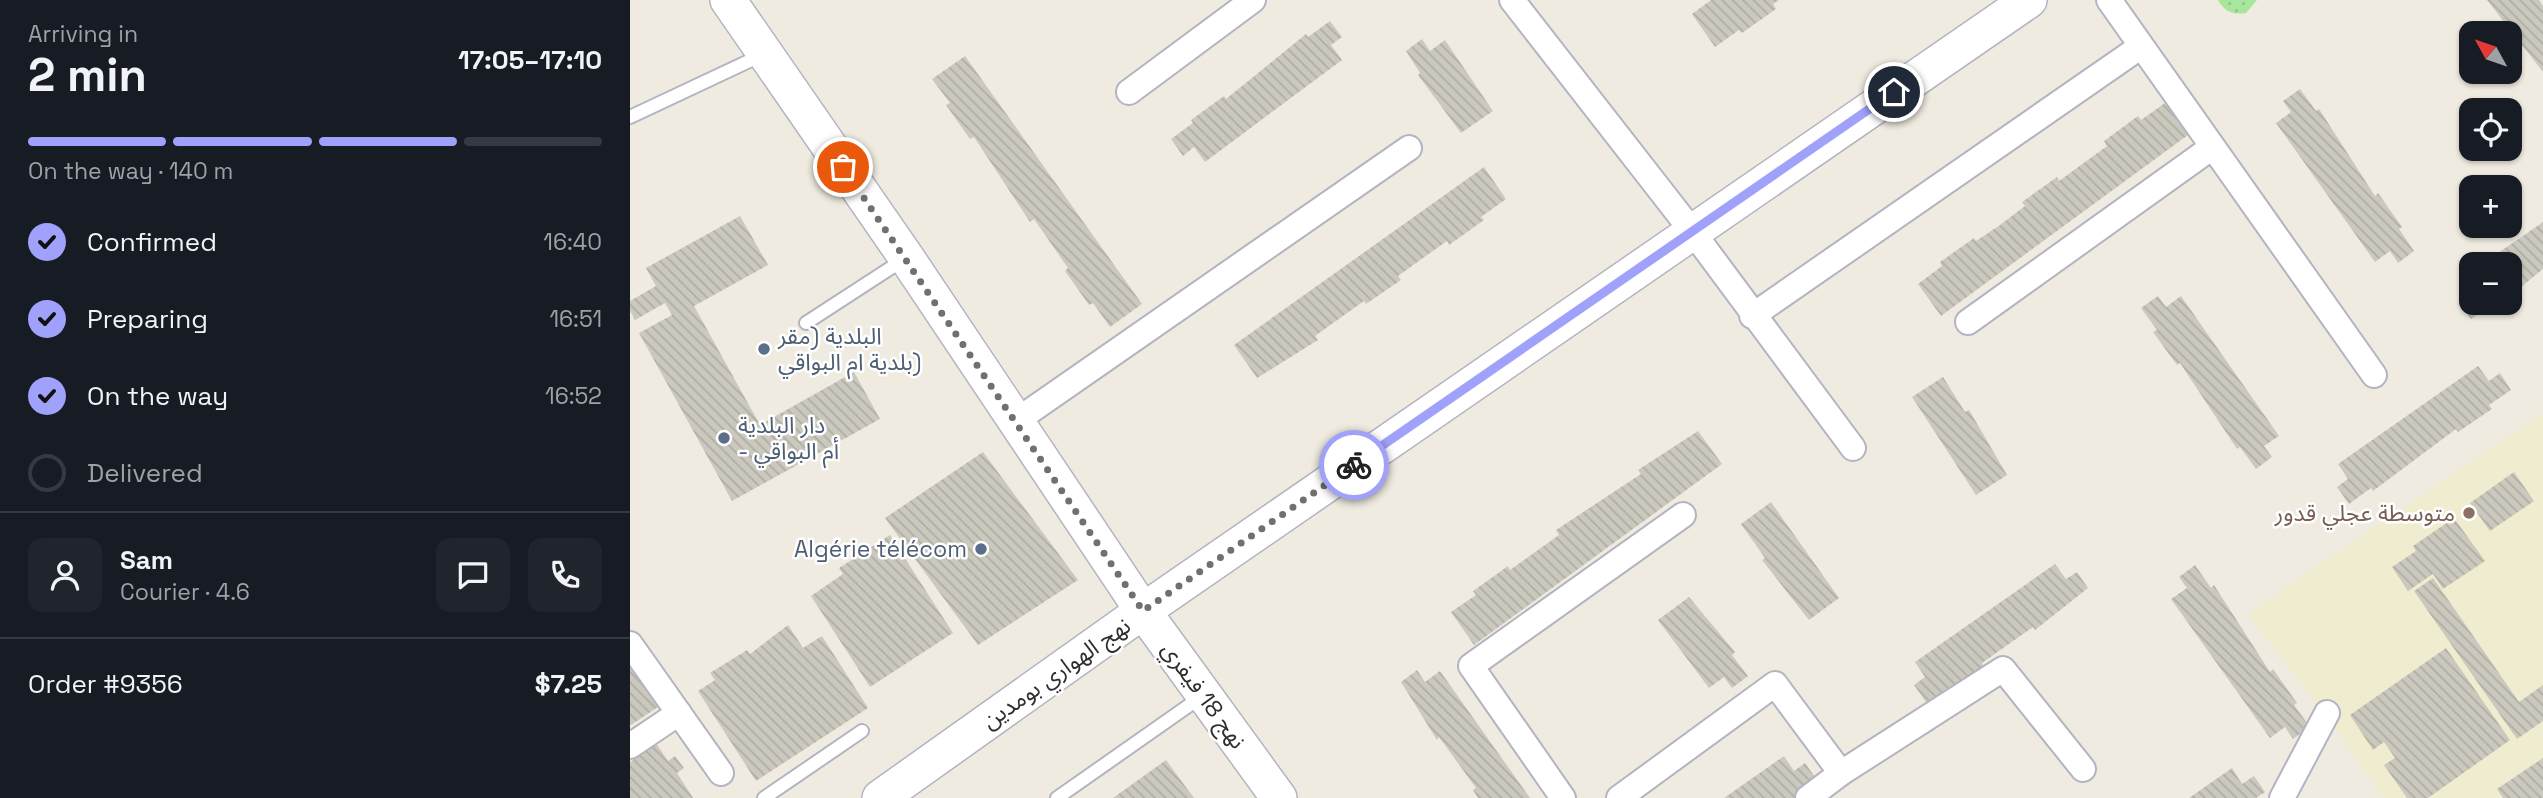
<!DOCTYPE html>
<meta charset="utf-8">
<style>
body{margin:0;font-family:"Space Grotesk","Noto Sans Arabic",sans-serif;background:#20242c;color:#f1f3f6;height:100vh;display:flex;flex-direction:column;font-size:26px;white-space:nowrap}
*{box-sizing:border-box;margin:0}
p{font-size:23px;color:#9ea1a6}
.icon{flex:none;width:38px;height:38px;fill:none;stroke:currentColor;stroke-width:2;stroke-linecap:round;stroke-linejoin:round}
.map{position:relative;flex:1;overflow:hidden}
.panel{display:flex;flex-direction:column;background:#171b24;width:630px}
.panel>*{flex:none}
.needle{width:46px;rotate:310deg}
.fabs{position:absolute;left:1829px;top:21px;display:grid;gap:14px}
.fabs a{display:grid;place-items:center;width:63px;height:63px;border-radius:14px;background:#171b24;box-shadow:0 2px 5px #0004;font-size:35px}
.pin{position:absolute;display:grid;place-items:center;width:60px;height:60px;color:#fff;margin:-30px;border:4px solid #fff;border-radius:50%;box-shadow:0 2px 7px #0007}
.courier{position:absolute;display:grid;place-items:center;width:70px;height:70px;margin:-35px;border:5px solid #a0a1fa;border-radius:50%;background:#fff;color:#222;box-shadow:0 2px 9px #0007}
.headline em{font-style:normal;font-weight:700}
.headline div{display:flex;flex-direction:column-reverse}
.headline{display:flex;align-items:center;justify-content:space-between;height:119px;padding:0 28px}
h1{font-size:46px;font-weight:700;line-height:52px}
.bar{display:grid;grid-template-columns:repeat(4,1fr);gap:10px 7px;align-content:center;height:84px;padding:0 28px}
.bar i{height:9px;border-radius:5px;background:#363941}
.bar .selected{background:#a0a1fa}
.bar p{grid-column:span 4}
.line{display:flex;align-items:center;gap:18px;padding:0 28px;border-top:2px solid #363941}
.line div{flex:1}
.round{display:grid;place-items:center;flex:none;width:74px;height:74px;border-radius:14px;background:#20242c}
ol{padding:0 28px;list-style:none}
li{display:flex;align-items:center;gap:21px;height:77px}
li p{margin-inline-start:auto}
li .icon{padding:7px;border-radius:50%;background:#a0a1fa;color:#111;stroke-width:4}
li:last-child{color:#9ea1a6}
li i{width:38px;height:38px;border:4px solid #363941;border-radius:50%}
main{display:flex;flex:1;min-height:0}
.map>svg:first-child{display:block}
.education{fill:#f0ecd0}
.grass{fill:url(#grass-dots)}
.building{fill:url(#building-back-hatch)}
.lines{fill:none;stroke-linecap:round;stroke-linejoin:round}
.service-casing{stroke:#b4b4c1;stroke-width:16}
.minor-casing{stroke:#b4b4c1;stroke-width:28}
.secondary-casing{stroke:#b4b4c1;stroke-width:38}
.service{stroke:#fff;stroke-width:12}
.minor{stroke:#fff;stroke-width:24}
.secondary{stroke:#fff;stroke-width:35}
.done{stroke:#72706c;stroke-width:7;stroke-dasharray:0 12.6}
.route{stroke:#a0a1fa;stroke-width:9}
.service-dot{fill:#5c6f8a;stroke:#fff;stroke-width:2.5}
.education-dot{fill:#8d6e63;stroke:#fff;stroke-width:2.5}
.labels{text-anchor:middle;stroke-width:5;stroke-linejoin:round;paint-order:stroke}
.service-label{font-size:23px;fill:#4e5e75;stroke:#fff;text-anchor:start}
.education-label{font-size:23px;fill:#785e54;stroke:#fff;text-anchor:end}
.street-label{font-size:23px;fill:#2e2e2e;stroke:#fff}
</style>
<main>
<section class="panel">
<div class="headline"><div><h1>2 min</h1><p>Arriving in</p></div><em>17:05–17:10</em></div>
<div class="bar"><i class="selected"></i><i class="selected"></i><i class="selected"></i><i></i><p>On the way · 140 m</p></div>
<ol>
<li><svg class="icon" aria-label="check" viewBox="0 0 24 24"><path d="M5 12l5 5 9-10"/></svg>Confirmed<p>16:40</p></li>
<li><svg class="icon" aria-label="check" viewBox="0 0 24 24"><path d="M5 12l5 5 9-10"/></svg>Preparing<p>16:51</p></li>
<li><svg class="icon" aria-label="check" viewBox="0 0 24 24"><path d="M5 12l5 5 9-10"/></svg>On the way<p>16:52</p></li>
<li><i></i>Delivered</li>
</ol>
<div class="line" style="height:126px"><a class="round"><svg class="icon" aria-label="person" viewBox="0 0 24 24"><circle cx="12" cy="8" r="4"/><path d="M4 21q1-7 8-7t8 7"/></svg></a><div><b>Sam</b><p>Courier · 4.6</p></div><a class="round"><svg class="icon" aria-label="chat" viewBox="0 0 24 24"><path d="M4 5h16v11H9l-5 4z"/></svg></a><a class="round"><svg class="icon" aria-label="phone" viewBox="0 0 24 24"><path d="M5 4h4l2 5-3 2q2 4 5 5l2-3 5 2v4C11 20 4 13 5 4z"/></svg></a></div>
<div class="line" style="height:91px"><div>Order #9356</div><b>$7.25</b></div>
</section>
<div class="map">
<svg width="1913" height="798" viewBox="0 0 1913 798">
<defs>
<pattern id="grass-dots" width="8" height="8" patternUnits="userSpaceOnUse" patternTransform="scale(1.75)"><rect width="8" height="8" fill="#a7e69c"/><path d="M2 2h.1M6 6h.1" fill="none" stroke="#90c687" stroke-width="1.8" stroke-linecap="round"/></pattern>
<pattern id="building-back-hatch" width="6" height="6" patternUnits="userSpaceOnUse" patternTransform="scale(1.75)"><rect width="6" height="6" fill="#cbc9be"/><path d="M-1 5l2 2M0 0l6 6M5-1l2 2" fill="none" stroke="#afada4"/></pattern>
</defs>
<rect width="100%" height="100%" fill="#efebe0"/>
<polygon class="education" points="1913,413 1913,798 1753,798 1699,719 1617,614"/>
<path class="grass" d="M1588 0H1627L1616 13C1602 15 1595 12 1588 0Z"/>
<g class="building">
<polygon points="1081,0 1149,0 1143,4 1146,9 1112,33 1109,30 1085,47 1062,14"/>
<polygon points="1857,0 1909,0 1913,6 1913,72"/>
<polygon points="700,21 712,37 701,45 712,60 575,162 564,147 553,156 541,139 563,123 561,120 594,96 596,99 676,34 678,37"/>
<polygon points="792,39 800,51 815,40 863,111 831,133 788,75 790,73 776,51"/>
<polygon points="335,56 512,304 480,327 463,303 459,305 435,271 438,268 404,219 400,222 344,137 340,139 316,105 320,103 302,79"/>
<polygon points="1670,89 1686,111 1689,109 1745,196 1748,193 1772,227 1769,229 1784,251 1768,263 1760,251 1745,262 1646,123 1661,112 1653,101"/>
<polygon points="1535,103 1558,135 1311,316 1288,284 1312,266 1310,262 1344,238 1346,241 1370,225 1395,206 1392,202 1427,177 1429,181 1477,146 1474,141 1508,116 1511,120"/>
<polygon points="854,167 876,199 851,217 854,220 819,245 817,241 793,258 768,276 771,280 736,304 734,301 685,336 688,340 627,378 604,345"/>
<polygon points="110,216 138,265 64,306 130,425 224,372 250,419 102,501 9,333 42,315 35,303 5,320 0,311 0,301 26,286 16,268"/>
<polygon points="1913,222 1913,269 1880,296 1880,264 1852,264"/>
<polygon points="1841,272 1841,303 1871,303 1865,307 1863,304 1841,319 1829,303 1840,295 1830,280"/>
<polygon points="1528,296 1536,307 1551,296 1649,436 1634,446 1642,457 1626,469 1610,447 1607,449 1550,363 1547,365 1523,332 1527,330 1511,308"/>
<polygon points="1848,366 1859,381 1870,373 1881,390 1859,405 1862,409 1828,432 1826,429 1743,491 1741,488 1719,504 1707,487 1718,479 1708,464"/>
<polygon points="1313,377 1335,412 1339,410 1377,475 1346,495 1282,397"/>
<polygon points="1068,431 1092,464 844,645 821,612 846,595 843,591 878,566 880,570 929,535 926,530 1011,474 1008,470"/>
<polygon points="353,452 448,580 348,645 255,518"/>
<polygon points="1884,472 1904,501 1860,531 1840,503"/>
<polygon points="1141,502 1209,598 1179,620 1132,560 1135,558 1111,524"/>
<polygon points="1824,518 1855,561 1813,589 1803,574 1778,591 1762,567 1786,551 1783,546"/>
<polygon points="260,535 323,633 240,687 181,596 213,574 209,568"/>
<polygon points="1425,564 1436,579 1447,572 1458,588 1405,630 1403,627 1352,663 1353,666 1296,702 1284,685 1295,677 1285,662"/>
<polygon points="1565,565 1581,588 1584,585 1640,672 1643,669 1667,703 1664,705 1680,727 1663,739 1655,727 1640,738 1541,599 1557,588 1549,577"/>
<polygon points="1803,578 1889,702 1913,685 1913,721 1887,739 1784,591"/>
<polygon points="1059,597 1105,652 1102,655 1118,676 1102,688 1094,677 1079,688 1028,620"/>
<polygon points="158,625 173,648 192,636 238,708 126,781 68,691 85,680 80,673 117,650 120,654"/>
<polygon points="1816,648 1880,740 1798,798 1777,798 1754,765 1765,758 1754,742 1743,750 1720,715"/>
<polygon points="0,665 28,707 1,725 0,723"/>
<polygon points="787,670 795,682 810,671 900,798 848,798 843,790 846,788 809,737 807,740 771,682"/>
<polygon points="26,743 38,761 45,756 54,768 47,773 63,798 0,798 0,762"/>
<polygon points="1154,756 1164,771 1175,763 1187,780 1165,795 1167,798 1094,798"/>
<polygon points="1913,758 1913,798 1873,798 1867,789"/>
<polygon points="536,760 564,798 483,798"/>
<polygon points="1602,768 1612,784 1624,776 1635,792 1626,798 1559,798"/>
</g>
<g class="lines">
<defs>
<g id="service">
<polyline points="0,117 134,54"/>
<polyline points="176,323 276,258"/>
<polyline points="134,798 232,731"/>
<polyline points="427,798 571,697"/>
</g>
<g id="minor">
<polyline points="882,0 1062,231 1223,448"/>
<polyline points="1479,0 1744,375"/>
<polyline points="499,92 623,0"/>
<polyline points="1122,316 1510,47"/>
<polyline points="1338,322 1581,148"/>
<polyline points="386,421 779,148"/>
<polyline points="0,644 91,773"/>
<polyline points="0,746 49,713"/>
<polyline points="1211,773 1373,669 1453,769"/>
<polyline points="933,798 841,666 1053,515"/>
<polyline points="989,798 1145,684 1211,773 1178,798"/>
<polyline points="1652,798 1697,713"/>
</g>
<g id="secondary">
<polyline points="98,0 276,257 513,611 649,798"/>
<polyline points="250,798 513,611 1399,0"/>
</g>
</defs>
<use href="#service" class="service-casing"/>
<use href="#minor" class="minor-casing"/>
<use href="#secondary" class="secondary-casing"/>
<use href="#service" class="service"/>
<use href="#minor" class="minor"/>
<use href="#secondary" class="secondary"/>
</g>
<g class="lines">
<polyline class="done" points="213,167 513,611 724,465"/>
<polyline class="route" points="724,465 1264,92"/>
</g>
<g class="service-dot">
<circle cx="134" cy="349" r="7"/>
<circle cx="94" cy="438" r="7"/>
<circle cx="351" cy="549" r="7"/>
</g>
<circle class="education-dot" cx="1839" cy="513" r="7"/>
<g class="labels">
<g class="service-label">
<text x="148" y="344">البلدية (مقر<tspan x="148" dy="26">بلدية ام البواقي)</tspan></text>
<text x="108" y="433">دار البلدية<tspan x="108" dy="26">- أم البواقي</tspan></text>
<text x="337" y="557" text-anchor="end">Algérie télécom</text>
</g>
<g class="education-label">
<text x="1825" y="521">متوسطة عجلي قدور</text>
</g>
<g class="street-label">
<text transform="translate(426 673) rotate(-35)" y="8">نهج الهواري بومدين</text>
<text transform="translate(574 695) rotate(54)" y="8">نهج 18 فيفري</text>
</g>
</g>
</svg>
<div class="fabs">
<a><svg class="needle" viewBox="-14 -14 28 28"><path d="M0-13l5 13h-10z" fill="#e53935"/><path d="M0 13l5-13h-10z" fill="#9ea1a6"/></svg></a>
<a><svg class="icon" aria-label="locate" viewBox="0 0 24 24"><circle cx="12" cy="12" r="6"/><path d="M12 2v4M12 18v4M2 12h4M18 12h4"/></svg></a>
<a>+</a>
<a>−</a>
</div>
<div class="pin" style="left:213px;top:167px;background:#ea580c"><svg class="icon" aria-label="bag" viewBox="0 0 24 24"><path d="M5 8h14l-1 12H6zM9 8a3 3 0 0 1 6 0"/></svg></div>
<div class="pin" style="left:1264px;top:92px;background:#1f2937"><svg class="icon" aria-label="home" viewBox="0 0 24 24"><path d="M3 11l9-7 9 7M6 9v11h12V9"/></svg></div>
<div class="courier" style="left:724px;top:465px"><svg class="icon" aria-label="bike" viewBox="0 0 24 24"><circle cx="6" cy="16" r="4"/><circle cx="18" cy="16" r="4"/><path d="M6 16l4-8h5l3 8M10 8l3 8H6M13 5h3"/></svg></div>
</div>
</main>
